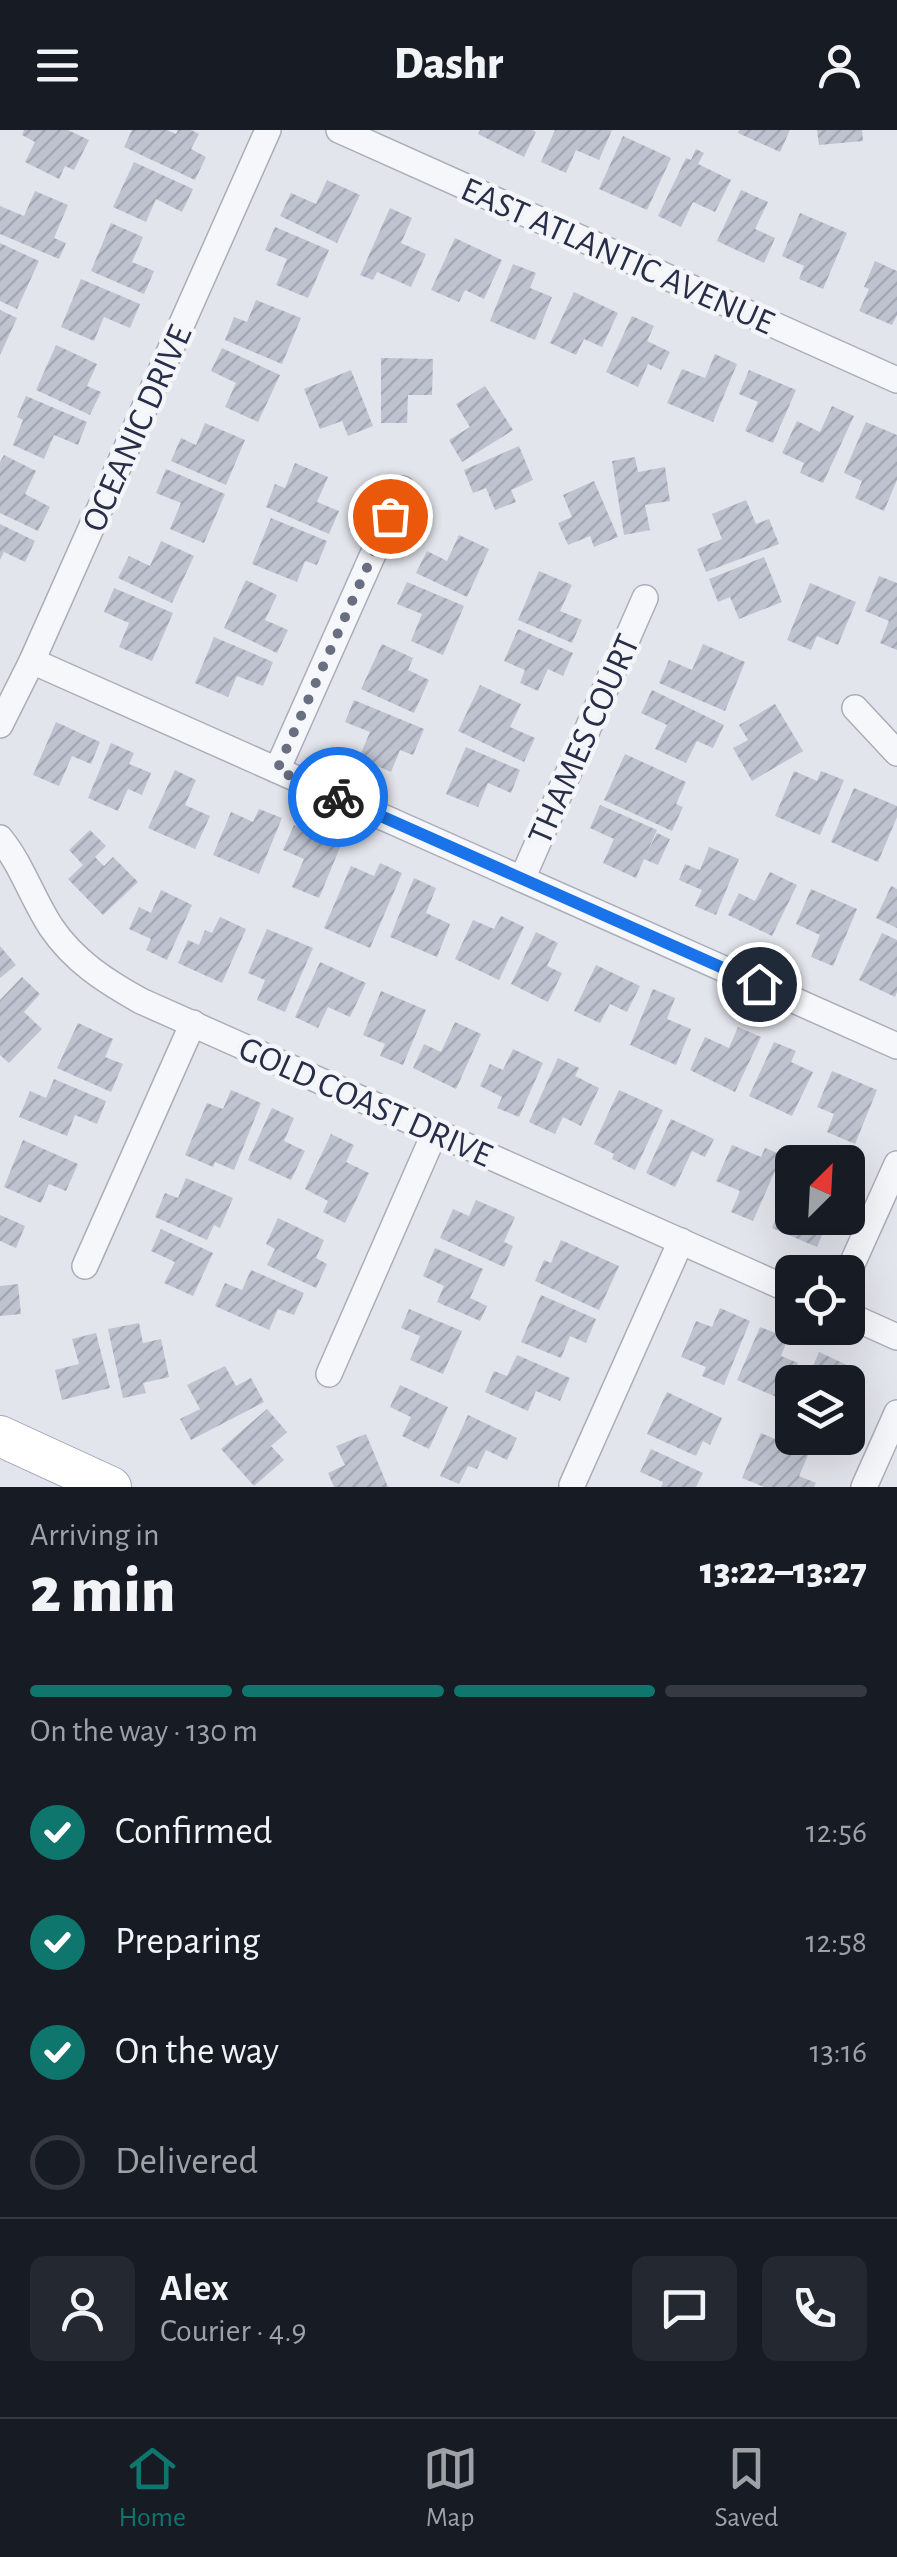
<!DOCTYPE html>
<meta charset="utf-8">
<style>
body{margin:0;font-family:"Alegreya Sans",sans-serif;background:#242831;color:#f1f3f6;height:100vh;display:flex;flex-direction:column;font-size:38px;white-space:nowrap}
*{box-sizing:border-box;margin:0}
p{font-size:32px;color:#9ea1a6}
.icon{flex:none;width:55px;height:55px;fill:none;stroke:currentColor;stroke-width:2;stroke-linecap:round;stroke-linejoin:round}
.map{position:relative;height:1357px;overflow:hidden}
.drawer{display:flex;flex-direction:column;background:#171b24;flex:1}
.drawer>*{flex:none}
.needle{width:65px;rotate:24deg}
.tools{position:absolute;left:775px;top:1015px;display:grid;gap:20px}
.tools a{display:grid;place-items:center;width:90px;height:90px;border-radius:15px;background:#171b24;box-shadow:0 10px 40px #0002;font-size:50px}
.pin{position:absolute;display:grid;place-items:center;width:85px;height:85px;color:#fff;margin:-42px;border:5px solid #fff;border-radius:50%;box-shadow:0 2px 10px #0007}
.courier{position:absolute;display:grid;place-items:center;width:100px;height:100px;margin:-50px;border:8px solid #1a73e8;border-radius:50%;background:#fff;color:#222;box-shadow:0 2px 12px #0007}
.headline em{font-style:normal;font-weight:800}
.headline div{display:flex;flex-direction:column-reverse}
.headline{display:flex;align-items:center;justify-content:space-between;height:170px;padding:0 30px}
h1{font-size:65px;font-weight:800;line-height:75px}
.bar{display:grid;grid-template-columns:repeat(4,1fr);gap:15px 10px;align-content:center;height:120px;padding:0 30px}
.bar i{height:12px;border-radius:8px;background:#363941}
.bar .active{background:#0f766e}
.bar p{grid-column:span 4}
.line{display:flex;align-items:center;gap:25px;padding:0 30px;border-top:2px solid #363941}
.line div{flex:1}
.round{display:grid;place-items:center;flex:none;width:105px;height:105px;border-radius:15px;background:#242831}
ol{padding:0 30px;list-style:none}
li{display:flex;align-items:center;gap:30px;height:110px}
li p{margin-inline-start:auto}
li .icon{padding:10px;border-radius:50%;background:#0f766e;color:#fff;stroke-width:4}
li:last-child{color:#9ea1a6}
li i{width:55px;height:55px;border:5px solid #363941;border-radius:50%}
header{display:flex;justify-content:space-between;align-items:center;height:130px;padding:0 30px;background:#171b24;font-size:45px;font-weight:800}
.tab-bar{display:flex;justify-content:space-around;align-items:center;height:140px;border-top:2px solid #363941;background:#171b24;font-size:28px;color:#9ea1a6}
.tab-bar a{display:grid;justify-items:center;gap:5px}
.tab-bar .active{color:#0f766e}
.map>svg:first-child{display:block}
.building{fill:url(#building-hatch)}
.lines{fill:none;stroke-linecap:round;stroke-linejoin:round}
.minor-casing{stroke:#abaeba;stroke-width:28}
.primary-casing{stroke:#a1a6ba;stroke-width:42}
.minor{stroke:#f6f7fa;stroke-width:25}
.primary{stroke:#fff;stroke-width:40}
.done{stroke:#696e81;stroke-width:10;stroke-dasharray:0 18}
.route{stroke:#1a73e8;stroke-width:12}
.labels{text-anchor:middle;stroke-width:9;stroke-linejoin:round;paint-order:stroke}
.street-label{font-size:35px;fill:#282e47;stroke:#f3f5f9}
</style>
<header><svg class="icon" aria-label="menu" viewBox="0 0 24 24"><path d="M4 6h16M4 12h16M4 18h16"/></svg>Dashr<svg class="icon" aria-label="person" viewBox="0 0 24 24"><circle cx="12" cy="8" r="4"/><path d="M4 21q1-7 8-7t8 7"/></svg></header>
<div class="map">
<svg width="897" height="1357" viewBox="0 0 897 1357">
<defs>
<pattern id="building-hatch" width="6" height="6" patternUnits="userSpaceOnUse" patternTransform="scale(2.5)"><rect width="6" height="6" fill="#bfc3d0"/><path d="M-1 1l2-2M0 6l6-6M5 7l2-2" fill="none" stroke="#a4a8b4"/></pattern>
</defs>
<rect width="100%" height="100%" fill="#e3e5ec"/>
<g class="building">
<polygon points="24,0 68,0 89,10 74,40 65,36 59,49 25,32 35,12 22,5"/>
<polygon points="132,0 167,0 176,4 178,0 191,0 199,4 191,19 206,27 195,50 124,17"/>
<polygon points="480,0 532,0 536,2 524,27 478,4"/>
<polygon points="555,0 612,0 599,30 576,20 566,43 541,32"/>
<polygon points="739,0 790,0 780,22 738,3"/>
<polygon points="817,0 862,0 863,11 819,15"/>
<polygon points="623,6 671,28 647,80 599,59"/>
<polygon points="696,19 704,23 698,34 731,50 715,82 693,72 681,97 658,86 686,28 691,30"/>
<polygon points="134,32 193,59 182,82 156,69 146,92 113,77"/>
<polygon points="327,50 360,65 337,113 280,86 291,63 316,74"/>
<polygon points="741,60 768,72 755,99 775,108 764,133 717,111"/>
<polygon points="35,61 68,75 54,108 66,113 59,129 0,104 0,76 24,86"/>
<polygon points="390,78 412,88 401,113 426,124 411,157 377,142 373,150 360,145"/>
<polygon points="800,83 847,103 823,159 799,149 804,136 782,126"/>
<polygon points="111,93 143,107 132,132 154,141 144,164 91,141"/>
<polygon points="275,97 329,120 308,168 276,155 287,129 265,120"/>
<polygon points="455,108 502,130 484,169 465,160 459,172 431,160"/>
<polygon points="0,113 39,131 17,179 0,171"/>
<polygon points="875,131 897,141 897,185 892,195 859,181 869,159 864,157"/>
<polygon points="513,134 536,143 530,158 552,167 535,210 490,191"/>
<polygon points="81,149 140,174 130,198 104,187 94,211 61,197"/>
<polygon points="574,162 618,183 602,217 584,209 576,225 550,213"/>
<polygon points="256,170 301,188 282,234 225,210 234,187 247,192"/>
<polygon points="0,180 17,188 0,225"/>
<polygon points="632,186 654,196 647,211 670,222 661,240 648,234 638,257 606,242"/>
<polygon points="56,215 97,234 87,256 101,262 90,285 36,260"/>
<polygon points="222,218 280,245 258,292 225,277 236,253 211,241"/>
<polygon points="715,224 737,234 713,292 667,273 682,239 705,248"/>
<polygon points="381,228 433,229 432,265 408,265 407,293 381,293"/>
<polygon points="351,240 373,296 348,306 342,291 320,299 304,259"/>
<polygon points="749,240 796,260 773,313 745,301 758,272 739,264"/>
<polygon points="485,256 513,300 462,332 449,310 470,297 456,274"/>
<polygon points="26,266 87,292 78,315 54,305 44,329 13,315 23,290 17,287"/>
<polygon points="832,276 854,286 823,353 800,343 804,333 782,323 797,291 820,302"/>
<polygon points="866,292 897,305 897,350 884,381 855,368 862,351 844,343"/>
<polygon points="205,293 245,310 226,355 171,331 181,308 196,315"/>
<polygon points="519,316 533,350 511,360 516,372 495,380 486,358 473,363 464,340"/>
<polygon points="4,325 36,341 25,364 50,377 38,401 0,383 0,332"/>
<polygon points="635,327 638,342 665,337 670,371 645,375 650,400 624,405 612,331"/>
<polygon points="295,333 328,347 317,372 339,381 329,404 266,377 275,354 285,358"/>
<polygon points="166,339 225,364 204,413 170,399 181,373 156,363"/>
<polygon points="594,351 618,407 594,417 590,406 568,415 558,393 572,387 563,365"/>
<polygon points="746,370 756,394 769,389 779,414 706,442 697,419 722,409 712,384"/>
<polygon points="271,388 327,411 317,435 305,431 297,452 252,434"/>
<polygon points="0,394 35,411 25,432 4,422 0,430"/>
<polygon points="459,405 489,419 467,467 416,443 427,421 447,431"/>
<polygon points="161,411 194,426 172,473 118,448 129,426 150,436"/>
<polygon points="764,427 782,472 739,489 730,467 718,472 709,449"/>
<polygon points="539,441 572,455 560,481 582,490 572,513 518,490"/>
<polygon points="879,446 897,453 897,520 880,513 889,491 865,481"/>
<polygon points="246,450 277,465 265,490 288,500 277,523 224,498"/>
<polygon points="407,452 464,476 443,525 411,511 422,484 397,474"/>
<polygon points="810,453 856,472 838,515 817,506 811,520 787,510"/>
<polygon points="114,458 173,483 152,531 119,517 129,493 104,482"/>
<polygon points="518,499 573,523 563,546 548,539 538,561 520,553 525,540 504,531"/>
<polygon points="214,507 273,532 263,556 237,546 228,567 195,553"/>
<polygon points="382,514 413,528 408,540 429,550 414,583 361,559"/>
<polygon points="703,514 745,532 725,581 659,553 669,530 692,540"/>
<polygon points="480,555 521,574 510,597 535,608 524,632 458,601"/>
<polygon points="652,560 724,595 713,618 697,611 686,633 655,619 667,595 641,583"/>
<polygon points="354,570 424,599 413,625 400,620 391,642 359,628 370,602 345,592"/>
<polygon points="775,574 803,621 752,651 733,618 748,610 739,595"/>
<polygon points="56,592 100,612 91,634 72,626 59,656 33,645"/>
<polygon points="111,613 134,623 129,634 151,643 142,665 128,659 118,681 88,668"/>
<polygon points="466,617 520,640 511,663 488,653 478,677 446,664"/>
<polygon points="625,624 686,652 676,674 683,677 672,701 604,670"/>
<polygon points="175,640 196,650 185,675 210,686 195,719 148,698"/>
<polygon points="794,641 817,651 821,641 844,650 820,705 775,686"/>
<polygon points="854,658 897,676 897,687 878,732 831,712"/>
<polygon points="600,675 657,700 646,725 657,703 670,709 658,735 644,729 636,748 603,733 614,709 590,698"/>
<polygon points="259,679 282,688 259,744 213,725 231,682 253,692"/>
<polygon points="294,695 341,715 319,768 292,757 304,729 283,720"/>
<polygon points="90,700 106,716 95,727 104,736 113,727 138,752 103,785 68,749 83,735 69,720"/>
<polygon points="709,717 739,729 716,785 695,776 702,760 679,750 685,734 700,740"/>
<polygon points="380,733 402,743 370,818 324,798 351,736 374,746"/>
<polygon points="770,742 797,755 772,806 728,785 739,763 755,771"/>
<polygon points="414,748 436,758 426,783 450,794 437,827 390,807"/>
<polygon points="891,756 897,759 897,798 876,788"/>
<polygon points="811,759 857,779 833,836 811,827 820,805 796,794"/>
<polygon points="161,760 192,775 167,830 146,820 151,809 129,799 139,777 151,783"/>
<polygon points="501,786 524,797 499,850 455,829 473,790 494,799"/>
<polygon points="220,787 246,799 222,853 178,833 188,810 199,815 205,800 212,803"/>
<polygon points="267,799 313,818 285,882 257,870 265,850 248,843"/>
<polygon points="536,802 558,813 547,836 562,843 548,872 511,854"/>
<polygon points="882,803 897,810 897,862 895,867 859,850"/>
<polygon points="0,816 16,835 0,848"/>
<polygon points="320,832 366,853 350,887 328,877 318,898 295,887"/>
<polygon points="596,835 640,856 627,882 610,874 600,893 574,881"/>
<polygon points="22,847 40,864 24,882 42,899 9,933 0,925 0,870"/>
<polygon points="653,859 675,868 667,889 691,899 676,935 630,915"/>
<polygon points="381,861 426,880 403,935 380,926 385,914 363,905"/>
<polygon points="455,892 481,904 456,959 413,938 424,914 441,922"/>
<polygon points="78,893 113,909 105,927 123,934 111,962 57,938"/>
<polygon points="738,897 761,907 735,962 690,940 705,907 729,918"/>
<polygon points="774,912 796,921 791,932 813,942 792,986 749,966"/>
<polygon points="513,919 543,933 519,987 497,978 502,967 480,956 490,934 503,940"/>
<polygon points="558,928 579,938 575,946 599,958 581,996 563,987 555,1004 529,992"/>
<polygon points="832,941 877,960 855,1014 827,1002 834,984 817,977"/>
<polygon points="54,949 106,971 97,994 75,985 67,1006 19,987 30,961 46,968"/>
<polygon points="231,960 261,973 234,1040 215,1032 213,1037 185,1025 207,973 223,979"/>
<polygon points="619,960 663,980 635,1040 612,1029 614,1024 594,1014"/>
<polygon points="272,978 294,988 284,1011 305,1021 291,1050 248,1030"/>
<polygon points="671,989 714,1009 705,1027 692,1021 675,1057 646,1043"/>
<polygon points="331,1004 354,1015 346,1032 369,1043 345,1093 323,1082 328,1071 305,1059"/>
<polygon points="23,1010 78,1034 66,1061 49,1054 41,1073 4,1057"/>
<polygon points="732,1015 761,1027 765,1018 782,1025 753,1091 731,1082 740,1061 716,1051"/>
<polygon points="186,1048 233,1068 220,1098 214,1095 207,1110 155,1087 165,1063 178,1068"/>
<polygon points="792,1064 792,1088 829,1088 817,1117 772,1098 782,1073 788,1075"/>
<polygon points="476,1070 515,1087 504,1112 513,1116 504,1137 440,1108 453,1079 469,1086"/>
<polygon points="0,1085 25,1096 16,1118 0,1111"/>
<polygon points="278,1088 324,1110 316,1128 327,1134 316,1158 267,1135 275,1119 266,1114"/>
<polygon points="161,1099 213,1123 193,1166 164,1153 175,1132 151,1121"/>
<polygon points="561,1110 619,1136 599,1180 535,1151 544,1130 551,1133"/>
<polygon points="435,1118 483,1139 470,1168 487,1176 480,1191 437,1172 444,1156 423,1146"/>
<polygon points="251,1140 304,1163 294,1185 278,1179 269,1200 215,1176 225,1153 242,1160"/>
<polygon points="18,1154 21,1184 0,1186 0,1156"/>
<polygon points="541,1165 596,1189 586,1213 570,1206 561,1228 521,1212"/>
<polygon points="720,1178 750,1191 724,1255 702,1246 706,1237 681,1227 696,1191 712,1197"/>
<polygon points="409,1179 462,1201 443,1244 410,1230 420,1206 401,1198"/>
<polygon points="139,1193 143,1213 161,1209 169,1247 143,1253 146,1263 123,1268 108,1199"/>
<polygon points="760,1197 788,1208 781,1226 798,1233 783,1270 737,1250"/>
<polygon points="96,1203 110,1258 62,1270 55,1240 79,1234 72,1209"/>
<polygon points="819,1222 847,1235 842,1245 859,1253 848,1278 848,1252 806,1252"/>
<polygon points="517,1225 570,1248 560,1271 536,1261 528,1281 485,1262 494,1241 507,1246"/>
<polygon points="225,1236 236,1256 251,1248 264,1272 191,1310 180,1289 200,1279 187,1255"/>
<polygon points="400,1255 448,1277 429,1319 402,1306 411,1287 390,1277"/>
<polygon points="667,1262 722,1288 710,1315 703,1311 696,1326 647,1304"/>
<polygon points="267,1279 287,1302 271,1316 284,1330 254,1356 221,1319"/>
<polygon points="468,1285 517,1308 507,1330 486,1320 477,1339 468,1336 459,1354 440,1346"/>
<polygon points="761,1303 809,1323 799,1346 816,1353 814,1357 764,1357 742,1348"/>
<polygon points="366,1304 388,1357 334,1357 328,1343 345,1335 336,1316"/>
<polygon points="651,1319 703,1343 696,1357 661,1357 663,1352 640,1342"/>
</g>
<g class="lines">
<defs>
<g id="minor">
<polyline points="339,0 897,250"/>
<polyline points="32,531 897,916"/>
<polyline points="855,578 897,623"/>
<polyline points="0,595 32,531 268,0"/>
<polyline points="277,640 402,359"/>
<path d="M0 708C22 735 32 768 51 797 74 831 105 851 141 871L792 1161"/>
<polyline points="522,749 645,468"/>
<polyline points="85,1136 193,893"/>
<polyline points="848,1143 897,1034"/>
<polyline points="848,1185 897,1207"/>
<polyline points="329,1244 435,1002"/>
<polyline points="572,1355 681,1111"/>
<polyline points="864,1357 897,1283"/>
</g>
<polyline id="primary" points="0,1306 111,1357"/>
</defs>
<use href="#minor" class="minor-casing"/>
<use href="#primary" class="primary-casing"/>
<use href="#minor" class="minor"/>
<use href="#primary" class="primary"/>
</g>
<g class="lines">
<polyline class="done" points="338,667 277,640 390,386"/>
<polyline class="route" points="338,667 759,854"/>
</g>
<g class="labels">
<g class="street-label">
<text transform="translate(618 125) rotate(24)" y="12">EAST ATLANTIC AVENUE</text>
<text transform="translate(136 298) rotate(-66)" y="12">OCEANIC DRIVE</text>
<text transform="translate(583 609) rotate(-66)" y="12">THAMES COURT</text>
<text transform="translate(366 971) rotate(24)" y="12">GOLD COAST DRIVE</text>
</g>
</g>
</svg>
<div class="tools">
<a><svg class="needle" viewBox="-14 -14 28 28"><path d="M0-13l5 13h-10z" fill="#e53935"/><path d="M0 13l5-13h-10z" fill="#9ea1a6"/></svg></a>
<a><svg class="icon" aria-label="locate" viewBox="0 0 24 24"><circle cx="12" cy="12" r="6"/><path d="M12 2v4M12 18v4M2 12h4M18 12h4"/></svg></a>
<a><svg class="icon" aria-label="layers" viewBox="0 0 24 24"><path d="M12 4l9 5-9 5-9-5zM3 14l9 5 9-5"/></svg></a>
</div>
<div class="pin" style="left:390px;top:386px;background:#ea580c"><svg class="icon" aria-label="bag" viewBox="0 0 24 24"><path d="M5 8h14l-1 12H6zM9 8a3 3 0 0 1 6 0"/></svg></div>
<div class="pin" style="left:759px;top:854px;background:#1f2937"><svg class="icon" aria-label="home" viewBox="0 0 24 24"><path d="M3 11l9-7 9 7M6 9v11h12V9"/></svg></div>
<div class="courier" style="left:338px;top:667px"><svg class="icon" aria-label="bike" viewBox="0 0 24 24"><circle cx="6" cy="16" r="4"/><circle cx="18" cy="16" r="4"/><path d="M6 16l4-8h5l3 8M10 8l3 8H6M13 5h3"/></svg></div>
</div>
<section class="drawer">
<div class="headline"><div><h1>2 min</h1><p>Arriving in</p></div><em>13:22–13:27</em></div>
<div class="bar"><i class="active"></i><i class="active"></i><i class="active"></i><i></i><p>On the way · 130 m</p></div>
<ol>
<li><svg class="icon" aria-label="check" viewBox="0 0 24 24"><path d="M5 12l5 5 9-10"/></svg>Confirmed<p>12:56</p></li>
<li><svg class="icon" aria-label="check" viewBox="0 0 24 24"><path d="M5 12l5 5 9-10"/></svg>Preparing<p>12:58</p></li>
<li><svg class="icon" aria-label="check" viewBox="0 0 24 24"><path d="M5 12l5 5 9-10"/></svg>On the way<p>13:16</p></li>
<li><i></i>Delivered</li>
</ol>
<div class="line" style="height:180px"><a class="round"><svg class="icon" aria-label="person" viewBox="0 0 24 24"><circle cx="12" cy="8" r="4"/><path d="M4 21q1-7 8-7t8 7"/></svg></a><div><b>Alex</b><p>Courier · 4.9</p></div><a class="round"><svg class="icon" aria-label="chat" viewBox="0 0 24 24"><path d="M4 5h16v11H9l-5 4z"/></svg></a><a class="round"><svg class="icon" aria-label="phone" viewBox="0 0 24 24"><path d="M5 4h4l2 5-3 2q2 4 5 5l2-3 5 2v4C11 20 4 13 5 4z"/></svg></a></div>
</section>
<nav class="tab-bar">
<a class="active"><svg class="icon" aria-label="home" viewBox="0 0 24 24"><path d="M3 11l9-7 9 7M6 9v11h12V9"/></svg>Home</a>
<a><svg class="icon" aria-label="map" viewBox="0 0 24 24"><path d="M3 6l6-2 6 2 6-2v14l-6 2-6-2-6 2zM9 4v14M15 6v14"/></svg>Map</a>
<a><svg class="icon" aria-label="saved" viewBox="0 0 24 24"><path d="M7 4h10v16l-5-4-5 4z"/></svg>Saved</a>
</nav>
